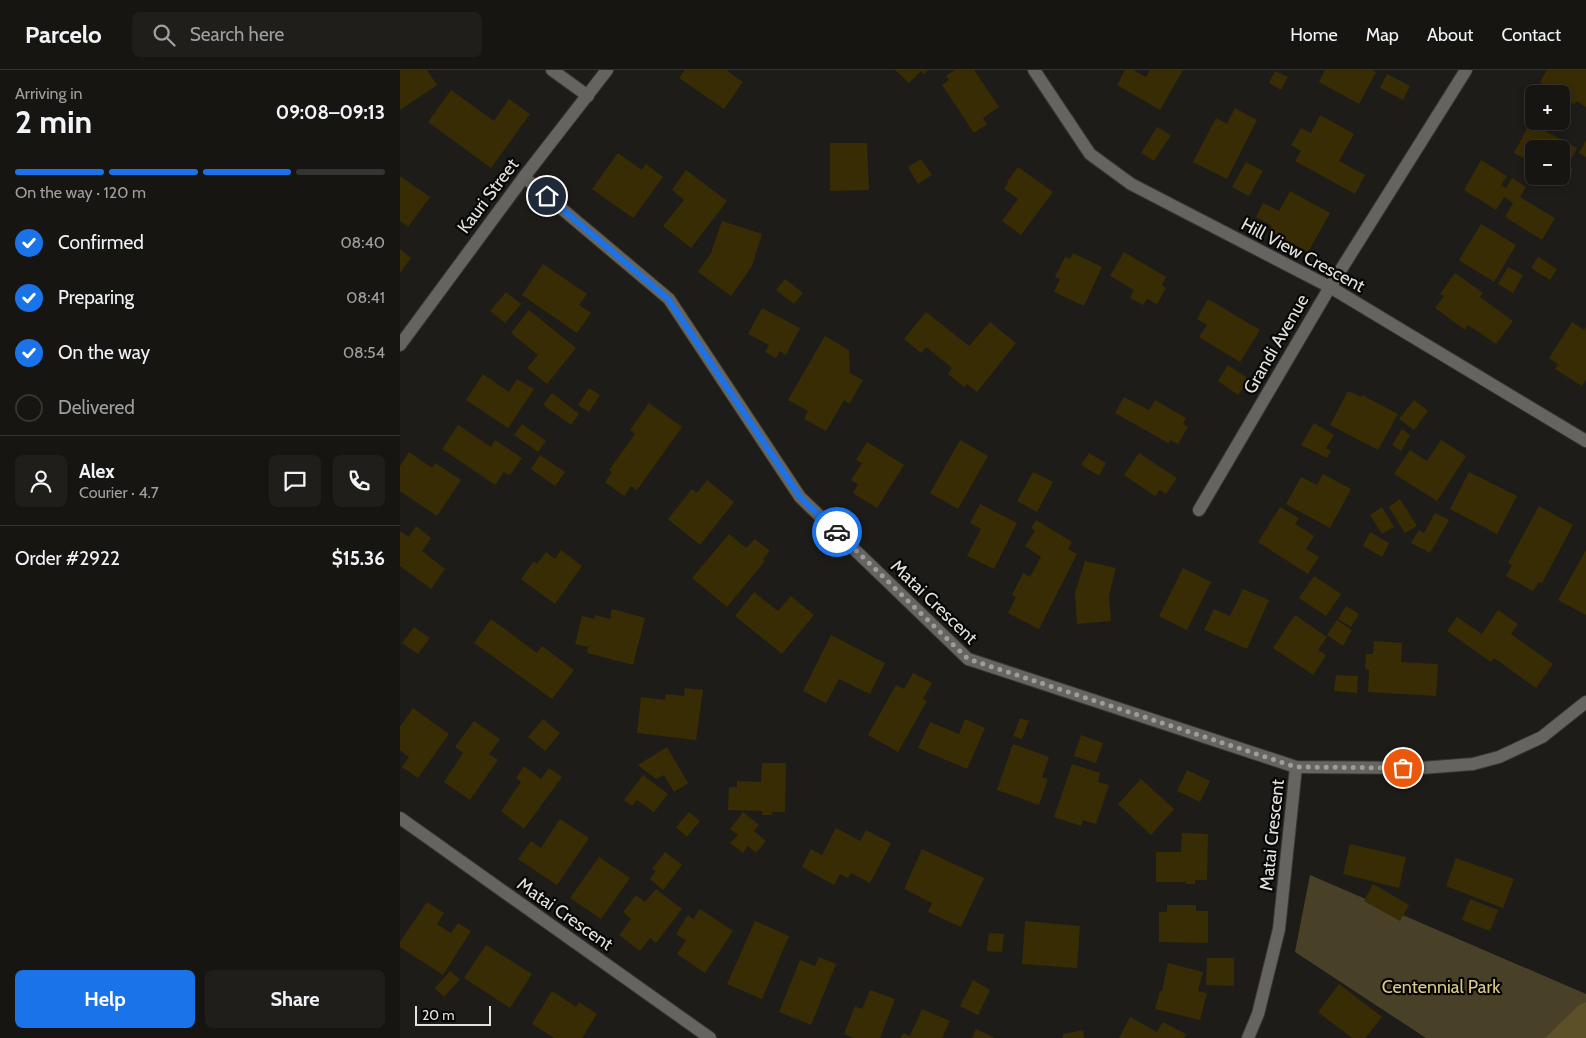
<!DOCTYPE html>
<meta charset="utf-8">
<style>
body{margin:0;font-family:Cabin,sans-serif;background:#1f1e1b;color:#f1f3f6;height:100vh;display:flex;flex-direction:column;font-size:19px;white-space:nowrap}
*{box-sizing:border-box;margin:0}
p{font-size:16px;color:#9e9f9f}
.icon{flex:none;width:28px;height:28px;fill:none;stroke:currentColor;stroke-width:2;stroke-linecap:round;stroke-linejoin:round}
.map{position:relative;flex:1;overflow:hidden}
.details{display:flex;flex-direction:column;background:#161512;width:400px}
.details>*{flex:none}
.fabs{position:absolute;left:1125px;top:15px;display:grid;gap:10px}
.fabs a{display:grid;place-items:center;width:45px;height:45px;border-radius:8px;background:#161512;box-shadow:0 2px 8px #0003,0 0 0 1px #353432;font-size:25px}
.scale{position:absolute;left:15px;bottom:12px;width:76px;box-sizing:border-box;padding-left:5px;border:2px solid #e3e2df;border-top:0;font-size:14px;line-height:18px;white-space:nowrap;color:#e3e2df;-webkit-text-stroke:4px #070705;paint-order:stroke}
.pin{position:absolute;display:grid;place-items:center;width:42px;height:42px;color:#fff;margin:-21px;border:2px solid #fff;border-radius:50%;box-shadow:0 1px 5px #0007}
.courier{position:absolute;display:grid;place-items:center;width:50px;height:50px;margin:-25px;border:4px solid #1a73e8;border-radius:50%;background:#fff;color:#222;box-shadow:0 1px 6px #0007}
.head em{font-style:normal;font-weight:700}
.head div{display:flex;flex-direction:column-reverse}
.head{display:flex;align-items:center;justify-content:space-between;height:85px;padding:0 15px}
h1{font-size:32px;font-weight:700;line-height:38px}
.bar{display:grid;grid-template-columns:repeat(4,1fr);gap:8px 5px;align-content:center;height:60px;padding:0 15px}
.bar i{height:6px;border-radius:4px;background:#353432}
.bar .selected{background:#1a73e8}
.bar p{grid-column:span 4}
.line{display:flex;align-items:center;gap:12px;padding:0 15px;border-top:1px solid #353432}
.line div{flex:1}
.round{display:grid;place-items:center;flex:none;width:52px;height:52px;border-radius:8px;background:#1f1e1b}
ol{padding:0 15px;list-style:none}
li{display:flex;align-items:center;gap:15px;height:55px}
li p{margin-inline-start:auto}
li .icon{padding:5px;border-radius:50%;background:#1a73e8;color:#fff;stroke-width:4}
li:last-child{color:#9e9f9f}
li i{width:28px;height:28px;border:2px solid #353432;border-radius:50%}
.cta{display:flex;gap:10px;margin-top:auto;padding:10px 15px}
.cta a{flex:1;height:58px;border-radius:8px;background:#1a73e8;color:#fff;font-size:20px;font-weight:700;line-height:58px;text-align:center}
.cta a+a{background:#1f1e1b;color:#f1f3f6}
header{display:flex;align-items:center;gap:30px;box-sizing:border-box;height:70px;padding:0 25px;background:#161512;border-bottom:1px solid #353432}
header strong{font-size:24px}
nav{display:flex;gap:28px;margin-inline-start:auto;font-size:18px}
.search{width:350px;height:45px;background:#1f1e1b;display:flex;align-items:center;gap:12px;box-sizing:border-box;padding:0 18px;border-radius:8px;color:#9e9f9f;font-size:19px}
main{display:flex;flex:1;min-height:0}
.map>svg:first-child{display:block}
.green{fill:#494127}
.forest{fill:#5c5029}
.building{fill:#372c03}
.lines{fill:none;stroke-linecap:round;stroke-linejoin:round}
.minor-casing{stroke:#383734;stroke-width:14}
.minor{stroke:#65645e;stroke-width:12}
.done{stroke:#9e9d99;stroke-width:5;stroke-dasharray:0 9}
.route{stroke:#1a73e8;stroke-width:6}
.labels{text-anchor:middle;stroke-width:4.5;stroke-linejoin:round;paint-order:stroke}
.street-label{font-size:18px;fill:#e3e2df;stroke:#070705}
.park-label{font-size:18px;fill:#deca87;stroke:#070705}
</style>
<header>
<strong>Parcelo</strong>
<div class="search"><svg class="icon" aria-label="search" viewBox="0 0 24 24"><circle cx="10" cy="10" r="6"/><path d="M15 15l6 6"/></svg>Search here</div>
<nav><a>Home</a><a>Map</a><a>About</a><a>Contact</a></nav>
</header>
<main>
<section class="details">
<div class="head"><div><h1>2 min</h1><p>Arriving in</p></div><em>09:08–09:13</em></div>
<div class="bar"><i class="selected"></i><i class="selected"></i><i class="selected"></i><i></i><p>On the way · 120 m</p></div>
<ol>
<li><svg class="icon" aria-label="check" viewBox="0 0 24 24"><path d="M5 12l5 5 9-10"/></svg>Confirmed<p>08:40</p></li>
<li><svg class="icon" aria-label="check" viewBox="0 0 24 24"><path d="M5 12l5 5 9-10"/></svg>Preparing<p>08:41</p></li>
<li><svg class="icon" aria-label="check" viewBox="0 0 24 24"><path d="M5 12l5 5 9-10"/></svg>On the way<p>08:54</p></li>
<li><i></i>Delivered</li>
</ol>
<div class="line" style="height:90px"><a class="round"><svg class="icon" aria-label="person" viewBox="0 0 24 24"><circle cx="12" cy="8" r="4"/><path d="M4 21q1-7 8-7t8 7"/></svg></a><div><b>Alex</b><p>Courier · 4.7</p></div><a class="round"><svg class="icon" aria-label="chat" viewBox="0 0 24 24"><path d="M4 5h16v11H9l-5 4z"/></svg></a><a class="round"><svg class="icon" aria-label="phone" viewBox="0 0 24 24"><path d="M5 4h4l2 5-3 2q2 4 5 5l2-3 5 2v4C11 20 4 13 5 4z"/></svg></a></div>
<div class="line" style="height:65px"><div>Order #2922</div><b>$15.36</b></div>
<div class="cta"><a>Help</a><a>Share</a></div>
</section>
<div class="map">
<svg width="1186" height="968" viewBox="0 0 1186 968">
<rect width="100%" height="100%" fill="#1e1c18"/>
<polygon class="green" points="910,805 1186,924 1186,968 1026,968 895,882"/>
<polygon class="forest" points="1186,932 1186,968 1145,968 1179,935"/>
<g class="building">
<polygon points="0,0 27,0 37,15 0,40"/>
<polygon points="285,0 328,0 327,1 343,12 324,39 279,8"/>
<polygon points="495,0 528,0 524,4 521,1 509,13"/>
<polygon points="555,0 574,0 599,37 583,48 587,54 574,63 542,15 549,10 546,6"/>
<polygon points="725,0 733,0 746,7 750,0 783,0 760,40 717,15"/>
<polygon points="925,0 972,0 976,2 959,34 919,12"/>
<polygon points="1147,0 1186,0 1186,37 1177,31 1174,34 1161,26 1161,24 1158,24 1140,12"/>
<polygon points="875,1 888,7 881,20 869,13"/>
<polygon points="987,4 1010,16 1003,30 980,18"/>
<polygon points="51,20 94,51 109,29 130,44 91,98 28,52"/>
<polygon points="835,38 857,50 827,109 793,92 816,48 827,54"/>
<polygon points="920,45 954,64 939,91 965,105 955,124 895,91 901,81 891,75 901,58 911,63"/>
<polygon points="1130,53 1177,78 1168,96 1173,99 1166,111 1158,106 1161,106 1161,79 1134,79 1134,93 1114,83"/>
<polygon points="757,57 771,65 754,91 741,83"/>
<polygon points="1186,70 1186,87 1179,83"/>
<polygon points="430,73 467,73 469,120 430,121"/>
<polygon points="218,83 242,100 246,94 263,107 233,148 192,119"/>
<polygon points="521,89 532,105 518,114 508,97"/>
<polygon points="1081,90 1107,106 1101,115 1106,118 1112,108 1126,117 1120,127 1155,148 1142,170 1105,147 1113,133 1104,127 1096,140 1064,120"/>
<polygon points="846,92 863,101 849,126 832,117"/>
<polygon points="618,97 653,122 621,165 602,151 618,129 604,119 608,113 607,112"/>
<polygon points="286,100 327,131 291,178 263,156 284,130 272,120"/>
<polygon points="0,106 30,127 8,157 0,151"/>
<polygon points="890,121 930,143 908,182 869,161 872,156 856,147 863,133 879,141"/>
<polygon points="322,151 362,164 352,196 331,226 298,202 311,183"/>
<polygon points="1081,154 1116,175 1094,212 1059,190"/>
<polygon points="0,179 11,188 0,203"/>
<polygon points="724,182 766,207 762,215 766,218 757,234 747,229 743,235 730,228 734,220 710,206"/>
<polygon points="673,183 702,197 684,236 654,222 660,209 655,207 665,187 670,189"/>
<polygon points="1138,187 1157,199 1150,210 1131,198"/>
<polygon points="143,194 187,224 179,235 191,243 177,263 122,225"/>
<polygon points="1108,197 1123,205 1113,223 1098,214"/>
<polygon points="1055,203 1083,223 1080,227 1113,251 1096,274 1068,255 1065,260 1035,238 1044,226 1040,224"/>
<polygon points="385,209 403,223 394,234 376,220"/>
<polygon points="106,222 121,234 105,253 90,241"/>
<polygon points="808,229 860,260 840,292 799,267 807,255 797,249"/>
<polygon points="362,238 400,258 386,285 380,281 376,288 365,282 369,275 348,264"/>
<polygon points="129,240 176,278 147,314 127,298 138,285 111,263"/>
<polygon points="526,242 569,276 590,252 616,273 577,322 567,314 564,317 548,304 552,298 526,277 521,283 504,269"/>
<polygon points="1172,252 1184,260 1186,257 1186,310 1182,316 1155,299 1158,294 1149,288"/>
<polygon points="425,266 449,280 450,303 463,310 449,334 444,330 426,361 404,349 408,341 388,330"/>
<polygon points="828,295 849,309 838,325 818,311"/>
<polygon points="83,304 109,322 117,309 134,319 108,358 66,330"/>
<polygon points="189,318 200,325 189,342 178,335"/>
<polygon points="948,321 961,327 962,325 998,344 978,380 930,355"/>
<polygon points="152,323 179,344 171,355 143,335"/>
<polygon points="724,327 749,340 755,330 786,348 783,354 788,357 778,374 770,370 768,373 715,343"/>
<polygon points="1014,330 1028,341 1014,360 999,349"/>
<polygon points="249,333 282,357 237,420 231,416 224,426 205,412 212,402 209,400 235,364 230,360"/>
<polygon points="914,353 934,365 926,378 931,381 927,388 901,375"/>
<polygon points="122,354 146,371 138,382 114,365"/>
<polygon points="58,355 91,377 95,370 122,388 110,405 104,402 95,415 42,379"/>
<polygon points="1002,359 1010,365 1001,381 992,375"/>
<polygon points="560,370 588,386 558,439 530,423"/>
<polygon points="1041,370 1066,386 1037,431 994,404 1010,380 1027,391"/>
<polygon points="467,372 504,395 477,438 453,423 458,414 451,410 462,393 456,390"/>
<polygon points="9,382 32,398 35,393 61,410 37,446 0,421 0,396"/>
<polygon points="689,383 706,393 699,406 681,395"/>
<polygon points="739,383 777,408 766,424 760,420 755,426 724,405"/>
<polygon points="140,385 165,402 155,416 131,399"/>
<polygon points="633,402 653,412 637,442 617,431"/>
<polygon points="1069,402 1117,426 1097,464 1050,439"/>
<polygon points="923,404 951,419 930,458 886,434 901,407 917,415"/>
<polygon points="307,410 334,432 300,475 268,449 292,419 297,423"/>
<polygon points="1000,429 1017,456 1005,463 989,437"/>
<polygon points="580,434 617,453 594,499 567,486 581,459 570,453"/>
<polygon points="1139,436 1173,455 1142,513 1139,512 1133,521 1106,506 1112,495 1108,493"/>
<polygon points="880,437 899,448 895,454 914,466 906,479 919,487 908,504 858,472"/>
<polygon points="982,437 994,457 982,464 970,445"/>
<polygon points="1035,443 1049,450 1030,483 1011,473 1019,460 1024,463"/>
<polygon points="636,450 672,472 668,479 677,484 639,559 608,543 616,527 612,525 623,503 630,507 641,487 625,476 635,461 631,458"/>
<polygon points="16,456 31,468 22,481 45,499 31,519 0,496 0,461 9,467"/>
<polygon points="970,462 989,473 982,487 963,476"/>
<polygon points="329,464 346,478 355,469 370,481 363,489 365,491 327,537 292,508"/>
<polygon points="161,480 182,496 155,534 121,509 134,491 137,494 146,482 155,489"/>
<polygon points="1186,480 1186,545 1158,530"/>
<polygon points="685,491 716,498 709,526 711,551 677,554 675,523"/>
<polygon points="783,498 811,512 787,560 759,546"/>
<polygon points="914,506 941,524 926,546 899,528"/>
<polygon points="843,519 869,530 847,579 804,560 814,539 830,546"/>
<polygon points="354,522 378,541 391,526 414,545 382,584 335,546"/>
<polygon points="946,536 959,544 951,557 938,549"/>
<polygon points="212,539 245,548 233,595 187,583 188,577 175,574 182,546 194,549 195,545 210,549"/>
<polygon points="1098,540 1118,554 1111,564 1153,594 1136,618 1094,588 1091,592 1047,561 1057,547 1082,564"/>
<polygon points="895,545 927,567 918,580 926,585 913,605 873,578"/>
<polygon points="91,549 137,583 142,576 174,600 152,629 74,573"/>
<polygon points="937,550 952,560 943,576 927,565"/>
<polygon points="14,557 30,568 18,584 2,573"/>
<polygon points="431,565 485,593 470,624 439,609 426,633 403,621"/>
<polygon points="974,571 1002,573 1001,592 1038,594 1036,626 968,622 969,600 965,599 966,584 973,584"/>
<polygon points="513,603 532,613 523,629 527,631 498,682 468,665 496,615 504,619"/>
<polygon points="936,605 958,606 957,623 934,621"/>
<polygon points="285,618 303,620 296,670 237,663 241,627 265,630 266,624 284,626"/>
<polygon points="13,638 49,664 18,708 2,697 9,687 0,680 0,657"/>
<polygon points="620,648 629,651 622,669 613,666"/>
<polygon points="143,649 160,663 145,681 128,667"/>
<polygon points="565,649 585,658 567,699 518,678 530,652 559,664"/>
<polygon points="74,651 100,669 89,684 98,690 70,730 44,712 63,683 55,677"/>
<polygon points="681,665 703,673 696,693 674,686"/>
<polygon points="613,674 649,687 642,707 648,709 639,735 597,720"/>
<polygon points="267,677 288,713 274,722 264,705 256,709 238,695"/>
<polygon points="362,693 386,693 385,742 372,742 372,745 362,745 362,741 328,740 329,717 337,717 337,711 361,712"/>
<polygon points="672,694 700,703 698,712 709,715 696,754 683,750 681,756 654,747"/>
<polygon points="124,696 141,709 149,698 162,707 124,759 101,741 121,712 116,708"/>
<polygon points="787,700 810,711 800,732 777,721"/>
<polygon points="243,705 268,724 254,742 237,730 232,736 224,730"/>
<polygon points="741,709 774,739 751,765 718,734"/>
<polygon points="289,742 300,751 287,767 276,757"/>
<polygon points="343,742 359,755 354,761 366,771 356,783 348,776 343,783 330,773 338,765 330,759"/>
<polygon points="160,749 189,768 157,815 118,789 131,771 141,778"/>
<polygon points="436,758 460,771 466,760 491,773 470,813 451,803 448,808 440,804 434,815 402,797 411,779 422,785"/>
<polygon points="782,763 808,764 807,810 795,810 795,814 786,814 786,812 756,812 756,782 781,782"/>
<polygon points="950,774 1006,787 999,818 943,804"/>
<polygon points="522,779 584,808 561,857 528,842 532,833 504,819"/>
<polygon points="265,782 282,795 263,820 250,809 256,801 252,799"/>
<polygon points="199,787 230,808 201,849 170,828"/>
<polygon points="1056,788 1114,809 1103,838 1046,816"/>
<polygon points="973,814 1009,835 1000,851 964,831"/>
<polygon points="256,819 282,839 256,873 250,868 240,881 219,865 231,849 223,842 236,825 245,832"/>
<polygon points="1070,829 1098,840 1090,861 1062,850"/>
<polygon points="27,832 44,843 37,854 51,863 58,853 71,861 43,905 0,877 0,872"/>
<polygon points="767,835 796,835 796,841 808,841 808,873 759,872 759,842 767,842"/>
<polygon points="300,839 333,861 305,903 277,884 286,870 276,864 288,845 293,849"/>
<polygon points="355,851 389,866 362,929 327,914"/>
<polygon points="625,851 680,856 677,898 622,894"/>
<polygon points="589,863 604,864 602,882 587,881"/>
<polygon points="86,875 132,904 110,938 64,908"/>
<polygon points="419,887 436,894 411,955 379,942 400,890 415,896"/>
<polygon points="807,888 834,888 834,916 806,915"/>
<polygon points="768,893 803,902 798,921 807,923 800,950 755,939 760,921 762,921"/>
<polygon points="50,901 60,909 44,927 35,918"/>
<polygon points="573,910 590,920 578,945 560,936"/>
<polygon points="939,914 982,947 965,968 952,968 918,942"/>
<polygon points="470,920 495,929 480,968 454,968 444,964 455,936 462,939"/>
<polygon points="152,921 176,937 179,932 197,944 182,968 154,968 132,954"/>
<polygon points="522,939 550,951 542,968 500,968 503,963 510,966"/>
<polygon points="730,947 757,962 763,952 786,964 784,968 719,968"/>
<polygon points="576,959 595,968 572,968"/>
<polygon points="683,960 684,968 663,968 663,964"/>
</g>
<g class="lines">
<defs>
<g id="minor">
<polyline points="152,0 188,26"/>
<polyline points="634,0 690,84 731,114 930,217 1186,371"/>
<polyline points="124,107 269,229 400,427 568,589 896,697 1021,698 1073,694 1099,687 1142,667 1186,632"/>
<polyline points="0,275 124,107 207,0"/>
<polyline points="799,440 930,217 1066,0"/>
<polyline points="0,748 310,968"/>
<polyline points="848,968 858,944 879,859 896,697"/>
</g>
</defs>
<use href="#minor" class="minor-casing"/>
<use href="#minor" class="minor"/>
</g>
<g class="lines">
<polyline class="done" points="437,462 568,589 896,697 1003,698"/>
<polyline class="route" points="147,126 268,229 400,427 437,462"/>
</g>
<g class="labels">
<g class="street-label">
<text transform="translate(88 126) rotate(-53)" y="6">Kauri Street</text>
<text transform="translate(903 185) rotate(28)" y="6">Hill View Crescent</text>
<text transform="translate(876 274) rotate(-60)" y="6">Grandi Avenue</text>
<text transform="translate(534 532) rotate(44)" y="6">Matai Crescent</text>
<text transform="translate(872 765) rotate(-84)" y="6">Matai Crescent</text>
<text transform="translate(165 844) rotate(35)" y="6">Matai Crescent</text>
</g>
<g class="park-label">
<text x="1041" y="923">Centennial Park</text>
</g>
</g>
</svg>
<div class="fabs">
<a>+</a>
<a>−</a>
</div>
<div class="scale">20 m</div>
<div class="pin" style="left:1003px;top:698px;background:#ea580c"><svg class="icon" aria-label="bag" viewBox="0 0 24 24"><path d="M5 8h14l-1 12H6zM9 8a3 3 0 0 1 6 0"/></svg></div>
<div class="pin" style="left:147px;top:126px;background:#1f2937"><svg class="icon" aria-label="home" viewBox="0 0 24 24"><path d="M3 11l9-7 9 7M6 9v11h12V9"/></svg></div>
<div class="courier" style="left:437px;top:462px"><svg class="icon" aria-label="car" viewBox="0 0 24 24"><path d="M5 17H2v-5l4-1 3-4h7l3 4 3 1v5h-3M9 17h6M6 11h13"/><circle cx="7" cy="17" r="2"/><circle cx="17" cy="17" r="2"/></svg></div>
</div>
</main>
